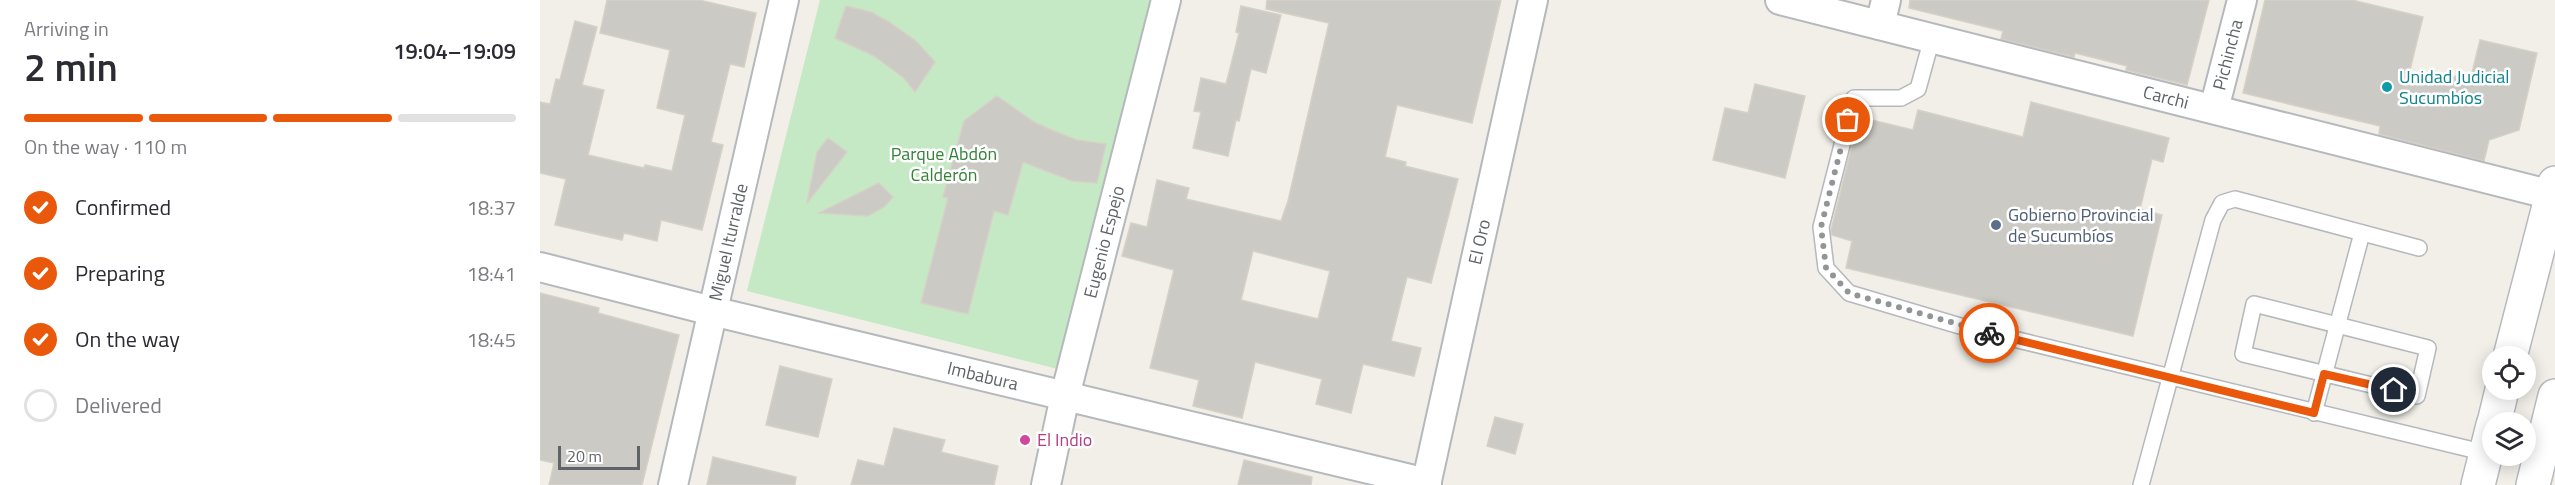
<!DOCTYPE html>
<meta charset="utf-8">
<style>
body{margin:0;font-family:"Titillium Web",sans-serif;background:#f7f7f7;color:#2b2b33;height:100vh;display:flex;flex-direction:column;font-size:22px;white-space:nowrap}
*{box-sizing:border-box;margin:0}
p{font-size:20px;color:#7c7c81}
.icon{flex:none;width:33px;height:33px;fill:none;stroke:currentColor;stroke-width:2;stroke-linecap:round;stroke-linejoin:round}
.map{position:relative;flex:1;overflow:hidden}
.panel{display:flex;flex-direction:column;background:#fff;width:540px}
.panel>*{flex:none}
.controls{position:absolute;left:1942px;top:346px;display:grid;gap:12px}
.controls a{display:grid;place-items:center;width:54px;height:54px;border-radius:50%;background:#fff;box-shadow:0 3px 15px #0003;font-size:30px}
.scale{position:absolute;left:18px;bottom:15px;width:82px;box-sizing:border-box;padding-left:6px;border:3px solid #5f6368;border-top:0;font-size:16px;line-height:21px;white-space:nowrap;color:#5f6368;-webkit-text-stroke:4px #fff;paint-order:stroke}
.pin{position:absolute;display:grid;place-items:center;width:51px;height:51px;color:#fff;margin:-26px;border:3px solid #fff;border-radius:50%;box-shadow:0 2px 6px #0007}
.courier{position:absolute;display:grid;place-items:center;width:60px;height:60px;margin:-30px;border:4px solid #ea580c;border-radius:50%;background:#fff;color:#222;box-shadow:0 2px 8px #0007}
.overview em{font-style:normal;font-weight:600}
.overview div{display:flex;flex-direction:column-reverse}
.overview{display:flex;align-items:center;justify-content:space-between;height:102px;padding:0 24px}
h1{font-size:39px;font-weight:600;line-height:45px}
.bar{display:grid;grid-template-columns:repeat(4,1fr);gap:9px 6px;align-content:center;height:72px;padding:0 24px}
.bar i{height:8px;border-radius:4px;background:#e1e1e2}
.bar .current{background:#ea580c}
.bar p{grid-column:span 4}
ol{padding:0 24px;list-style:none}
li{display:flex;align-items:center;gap:18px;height:66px}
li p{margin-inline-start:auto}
li .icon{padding:6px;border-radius:50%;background:#ea580c;color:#fff;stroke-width:4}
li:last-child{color:#7c7c81}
li i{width:33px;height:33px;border:3px solid #e1e1e2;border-radius:50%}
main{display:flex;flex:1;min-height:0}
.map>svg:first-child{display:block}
.green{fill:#c5e8c5}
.building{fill:#cccac5;stroke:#d6d1c6;stroke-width:1.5;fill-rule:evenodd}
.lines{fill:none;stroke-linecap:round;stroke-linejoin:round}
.lane-casing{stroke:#b5b8bc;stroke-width:18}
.street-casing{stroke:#b5b8bc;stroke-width:32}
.secondary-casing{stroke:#b6babf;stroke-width:36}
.lane{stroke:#fff;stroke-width:15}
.street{stroke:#fff;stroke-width:28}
.secondary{stroke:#fff;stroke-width:33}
.done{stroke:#929495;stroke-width:6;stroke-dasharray:0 10.8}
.route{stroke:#ea580c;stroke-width:8}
.culture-dot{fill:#0f9aa8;stroke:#fff;stroke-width:2}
.service-dot{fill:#5c6f8a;stroke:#fff;stroke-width:2}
.hotel-dot{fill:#d1479c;stroke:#fff;stroke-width:2}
.labels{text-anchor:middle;stroke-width:5;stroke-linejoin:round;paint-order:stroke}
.street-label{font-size:18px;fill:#5f6368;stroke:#fff}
.culture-label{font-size:18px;fill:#0d838f;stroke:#fff;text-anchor:start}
.park-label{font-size:18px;fill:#348238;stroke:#fff}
.service-label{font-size:18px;fill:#4e5e75;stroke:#fff;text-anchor:start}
.hotel-label{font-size:18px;fill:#b23c85;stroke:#fff;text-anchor:start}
</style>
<main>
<section class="panel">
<div class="overview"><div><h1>2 min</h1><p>Arriving in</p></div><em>19:04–19:09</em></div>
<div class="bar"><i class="current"></i><i class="current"></i><i class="current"></i><i></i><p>On the way · 110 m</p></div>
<ol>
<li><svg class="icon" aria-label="check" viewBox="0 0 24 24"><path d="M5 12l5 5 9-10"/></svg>Confirmed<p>18:37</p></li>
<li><svg class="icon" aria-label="check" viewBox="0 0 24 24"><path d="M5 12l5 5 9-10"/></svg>Preparing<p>18:41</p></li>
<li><svg class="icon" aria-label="check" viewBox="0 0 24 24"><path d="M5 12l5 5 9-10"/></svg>On the way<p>18:45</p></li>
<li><i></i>Delivered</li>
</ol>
</section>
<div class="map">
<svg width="2015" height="485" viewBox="0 0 2015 485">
<rect width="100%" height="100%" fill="#f1efe8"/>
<polygon class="green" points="280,0 610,0 518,369 207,291"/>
<g class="building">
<polygon points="67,0 159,0 216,13 204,67 190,64 171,142 183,145 162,230 121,220 117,241 84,233 82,240 15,225 26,179 0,173 0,102 10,104 16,79 20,80 35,21 57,27 42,85 64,90 48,155 104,168 105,165 132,171 145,115 117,108 130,50 60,33"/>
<path d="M727 0H961L932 123 857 105 845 157 866 162 865 166 918 179 891 283 867 277 851 341 881 348 874 376 823 364 811 413 776 404 782 379 715 362 702 418 653 406 659 380 610 368 634 270 582 256 591 223 607 227 617 180 649 188 646 199 741 221 748 201 789 23 726 9ZM713 251 790 271 778 319 701 300Z"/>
<polygon points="1370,0 1669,0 1647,85 1586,70 1587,66 1535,53 1534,57 1461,39 1463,31 1369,8"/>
<polygon points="1725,0 1812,0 1883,17 1866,86 1932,73 1940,40 1997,53 1979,130 1949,140 1944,161 1839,134 1840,126 1703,93"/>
<polygon points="306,6 331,12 349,22 376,41 395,62 375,92 364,78 334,56 295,38"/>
<polygon points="701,6 741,15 726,73 711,69 699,121 696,120 688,156 653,148 661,112 654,111 661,78 686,84 699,33 696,32"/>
<polygon points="1215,84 1265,96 1245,178 1173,160 1185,108 1208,113"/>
<polygon points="457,96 494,122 514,131 537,140 566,144 557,183 532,181 483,162 468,215 454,211 428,314 381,303 408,198 403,197 424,121"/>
<polygon points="1491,102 1629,138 1623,162 1612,159 1600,209 1622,215 1593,336 1306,268 1312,241 1292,235 1291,230 1319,117 1373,130 1378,110 1483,137"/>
<polygon points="288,138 307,152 267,203 277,152"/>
<polygon points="339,183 353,197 344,207 328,216 279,213"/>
<polygon points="0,293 59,308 58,313 139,335 102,485 9,485 14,463 0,460"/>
<polygon points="240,366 292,379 278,437 226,425"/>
<polygon points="955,417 983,424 975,454 947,446"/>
<polygon points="354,428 405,440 401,452 458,466 454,485 311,485 318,460 344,466"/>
<polygon points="173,457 256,477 255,485 167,485"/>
<polygon points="704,460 772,477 771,485 698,485"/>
</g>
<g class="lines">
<defs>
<g id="lane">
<polyline points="1392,38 1378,89 1361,98 1314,98 1281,227 1286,268 1309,293 1420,326 1946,453"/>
<polygon points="1714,304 1888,348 1877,396 1703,354"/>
<polyline points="1774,413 1822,233"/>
<polyline points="1601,485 1673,220 1682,203 1695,199 1879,248"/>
</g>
<g id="street">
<path id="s1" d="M1240 0 2012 195"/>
<polyline points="1340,25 1346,0"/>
<path id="s2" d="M1674 109 1702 0"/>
<path id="s3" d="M0 267 172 311 887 483"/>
<path id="s4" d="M133 485 244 0"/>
<path id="s5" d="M506 485 525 396 626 0"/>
<path id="s6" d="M886 485 993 0"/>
</g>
<g id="secondary">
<polyline points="1970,357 2015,183"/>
<polyline points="1954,423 1962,390"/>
<polyline points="1938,485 1953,425"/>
<polyline points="1993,485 2015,396"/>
</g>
</defs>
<use href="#lane" class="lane-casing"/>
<use href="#street" class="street-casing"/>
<use href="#secondary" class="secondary-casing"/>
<use href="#lane" class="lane"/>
<use href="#street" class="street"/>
<use href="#secondary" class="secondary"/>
</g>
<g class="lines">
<polyline class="done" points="1308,120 1281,227 1286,268 1309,293 1449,333"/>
<polyline class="route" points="1449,333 1774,413 1784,374 1854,390"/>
</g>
<circle class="culture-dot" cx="1847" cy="87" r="6"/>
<circle class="service-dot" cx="1456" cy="225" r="6"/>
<circle class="hotel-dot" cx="485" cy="440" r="6"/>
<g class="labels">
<g class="street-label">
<text dy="6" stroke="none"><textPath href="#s2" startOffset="56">Pichincha</textPath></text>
<text dy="6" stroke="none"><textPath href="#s1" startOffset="398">Carchi</textPath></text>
<text dy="6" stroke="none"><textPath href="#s4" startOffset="249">Miguel Iturralde</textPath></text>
<text dy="6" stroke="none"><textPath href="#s5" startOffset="250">Eugenio Espejo</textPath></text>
<text dy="6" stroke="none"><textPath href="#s6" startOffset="249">El Oro</textPath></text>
<text dy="6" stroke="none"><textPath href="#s3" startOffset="456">Imbabura</textPath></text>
</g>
<g class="culture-label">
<text x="1859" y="83">Unidad Judicial<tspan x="1859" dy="21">Sucumbíos</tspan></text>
</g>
<g class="park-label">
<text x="404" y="160">Parque Abdón<tspan x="404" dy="21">Calderón</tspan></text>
</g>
<g class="service-label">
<text x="1468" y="221">Gobierno Provincial<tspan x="1468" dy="21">de Sucumbíos</tspan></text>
</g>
<g class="hotel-label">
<text x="497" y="446">El Indio</text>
</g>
</g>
</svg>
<div class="controls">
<a><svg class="icon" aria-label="locate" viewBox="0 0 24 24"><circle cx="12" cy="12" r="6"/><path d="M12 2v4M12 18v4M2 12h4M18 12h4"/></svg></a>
<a><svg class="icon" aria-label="layers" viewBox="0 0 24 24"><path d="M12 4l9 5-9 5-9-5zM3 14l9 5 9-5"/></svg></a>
</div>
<div class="scale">20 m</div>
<div class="pin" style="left:1308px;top:120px;background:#ea580c"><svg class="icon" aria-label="bag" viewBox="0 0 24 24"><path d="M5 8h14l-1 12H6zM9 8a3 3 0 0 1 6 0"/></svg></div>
<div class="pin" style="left:1854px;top:390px;background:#1f2937"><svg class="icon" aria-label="home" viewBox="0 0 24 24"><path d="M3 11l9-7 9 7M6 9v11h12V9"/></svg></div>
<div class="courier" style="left:1449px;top:333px"><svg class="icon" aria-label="bike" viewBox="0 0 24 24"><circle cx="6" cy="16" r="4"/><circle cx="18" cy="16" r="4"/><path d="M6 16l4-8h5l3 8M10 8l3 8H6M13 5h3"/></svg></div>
</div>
</main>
